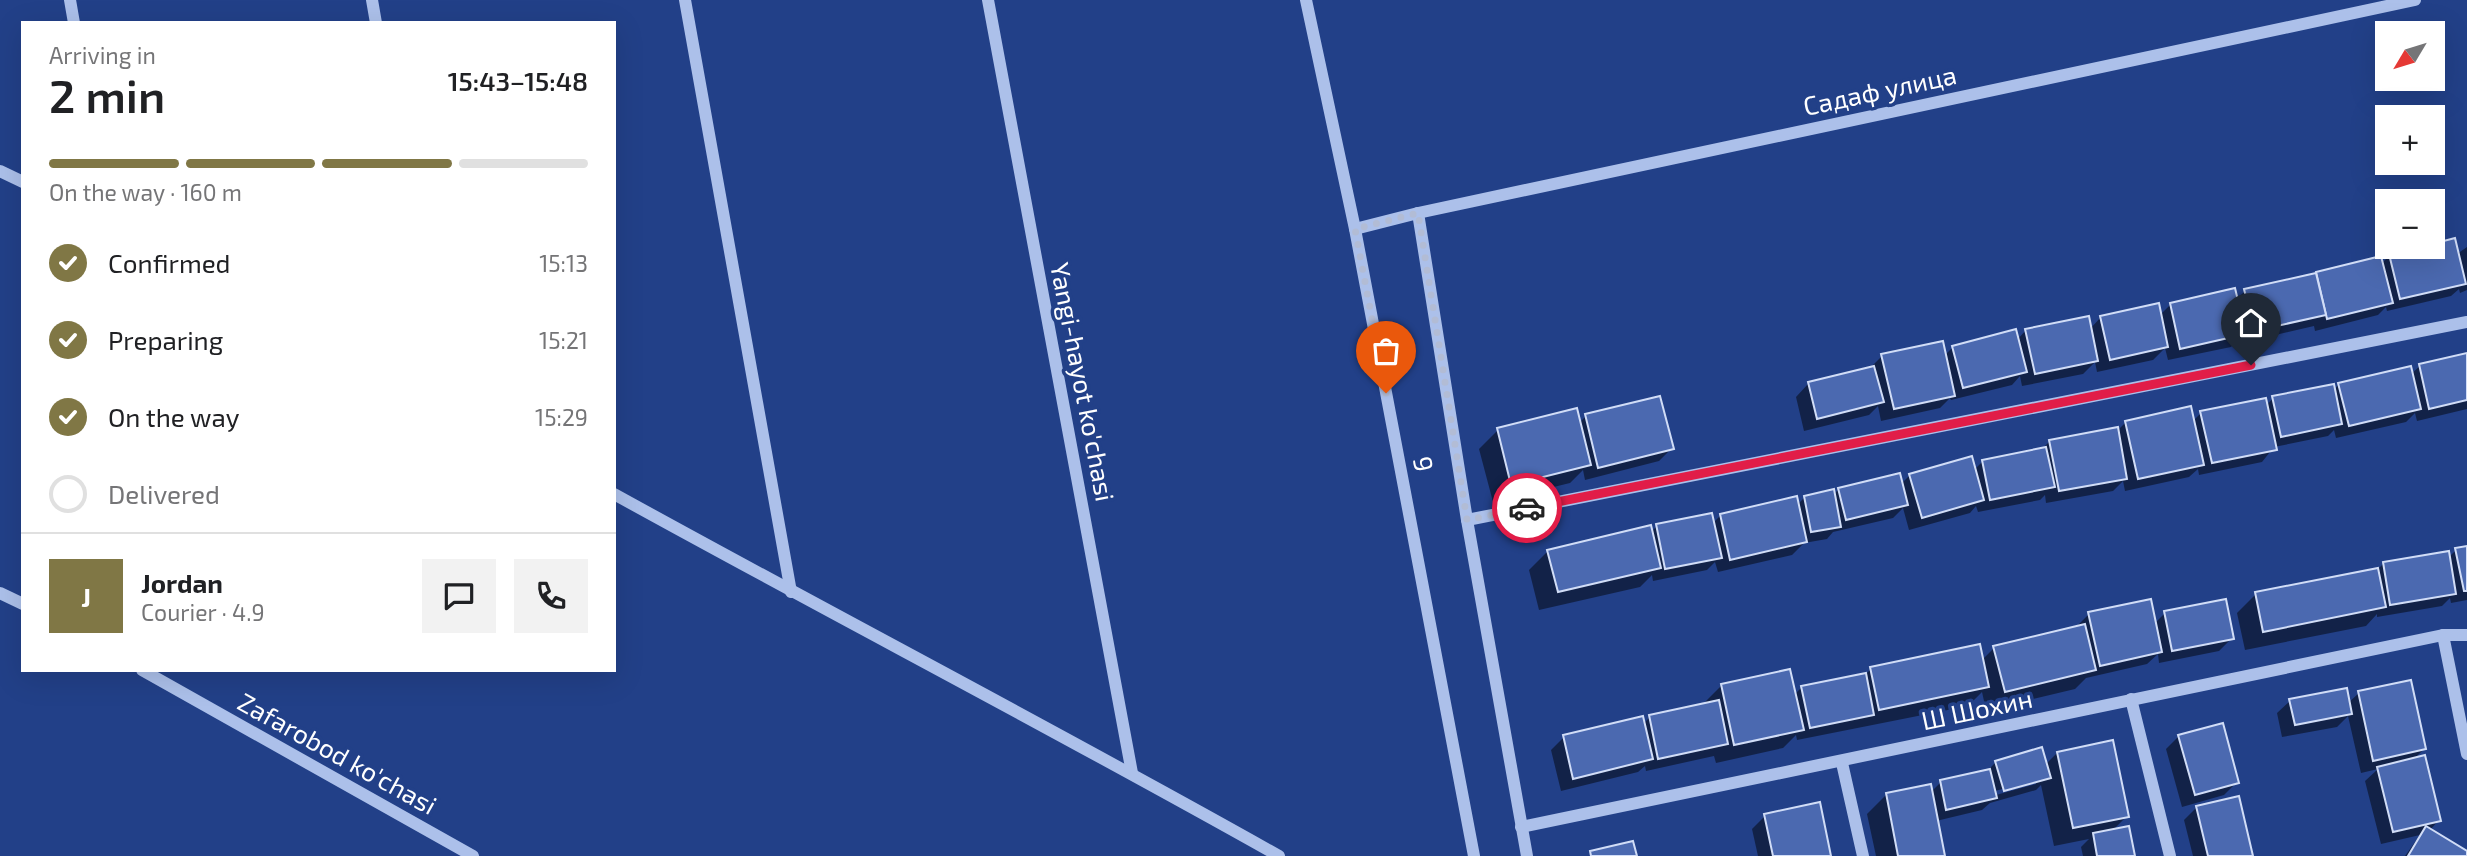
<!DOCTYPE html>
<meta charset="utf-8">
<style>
body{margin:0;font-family:"Exo 2",sans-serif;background:#f2f2f2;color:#202124;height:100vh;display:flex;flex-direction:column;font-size:26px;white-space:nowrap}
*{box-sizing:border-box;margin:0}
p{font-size:23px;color:#757577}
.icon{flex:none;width:38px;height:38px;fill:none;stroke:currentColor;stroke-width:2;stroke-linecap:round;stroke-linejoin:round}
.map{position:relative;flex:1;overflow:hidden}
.panel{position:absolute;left:21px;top:21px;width:595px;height:651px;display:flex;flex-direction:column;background:#fff;border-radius:0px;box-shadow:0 7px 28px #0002}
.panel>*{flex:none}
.needle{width:46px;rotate:232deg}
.buttons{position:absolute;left:2375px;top:21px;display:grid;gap:14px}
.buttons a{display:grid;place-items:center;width:70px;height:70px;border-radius:0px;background:#fff;box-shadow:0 7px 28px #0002;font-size:35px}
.pin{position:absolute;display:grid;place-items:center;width:60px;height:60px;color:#fff;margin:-72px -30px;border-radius:50% 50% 50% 0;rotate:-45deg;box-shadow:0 0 7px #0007}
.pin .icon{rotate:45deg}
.courier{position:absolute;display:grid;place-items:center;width:70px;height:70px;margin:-35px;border:5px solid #e11d48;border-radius:50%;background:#fff;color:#222;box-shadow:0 2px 9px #0007}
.headline em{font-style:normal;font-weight:600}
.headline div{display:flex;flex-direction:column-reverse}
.headline{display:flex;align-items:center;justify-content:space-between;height:119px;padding:0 28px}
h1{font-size:46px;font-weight:600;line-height:52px}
.bar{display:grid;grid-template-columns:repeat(4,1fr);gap:10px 7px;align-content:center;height:84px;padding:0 28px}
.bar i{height:9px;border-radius:5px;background:#e0e0e0}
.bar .selected{background:#807745}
.bar p{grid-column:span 4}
.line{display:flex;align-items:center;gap:18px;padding:0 28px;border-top:2px solid #e0e0e0}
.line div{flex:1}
.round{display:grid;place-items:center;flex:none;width:74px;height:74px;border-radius:0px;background:#f2f2f2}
ol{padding:0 28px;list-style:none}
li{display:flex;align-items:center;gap:21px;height:77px}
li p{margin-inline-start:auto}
li .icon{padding:7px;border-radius:50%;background:#807745;color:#fff;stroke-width:4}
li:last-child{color:#757577}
li i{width:38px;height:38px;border:4px solid #e0e0e0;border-radius:50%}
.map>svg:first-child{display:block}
.shadow{fill:#0007;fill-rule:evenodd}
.building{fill:#4b69b0;stroke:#d1ddf7;stroke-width:2}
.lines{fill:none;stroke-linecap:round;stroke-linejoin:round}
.minor{stroke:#acc0ea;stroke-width:12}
.done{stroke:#b2bcd5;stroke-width:7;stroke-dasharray:0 12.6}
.route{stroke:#e11d48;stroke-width:9}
.labels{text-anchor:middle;stroke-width:7;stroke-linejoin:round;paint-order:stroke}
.street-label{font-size:26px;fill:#fff;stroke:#224088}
</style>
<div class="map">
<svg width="2467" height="856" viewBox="0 0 2467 856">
<rect width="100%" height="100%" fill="#224088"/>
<g class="shadow">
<polygon points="2427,247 2457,254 2467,247 2467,290 2460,293 2459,289 2451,296 2387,311 2386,307 2378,315 2315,331 2314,326 2241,343 2240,337 2231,347 2168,360 2165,348 2153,360 2097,372 2095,362 2083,374 2022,386 2020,376 2012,385 1951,400 1950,398 1940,408 1881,421 1878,406 1869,415 1804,431 1796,397 1808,384 1869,369 1882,356 1944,356 1953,347 2017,340 2026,330 2090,329 2101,317 2159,316 2171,304 2236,300 2245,291 2380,259 2381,264 2390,255"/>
<polygon points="2467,355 2467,409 2417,421 2415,413 2406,422 2336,438 2334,430 2328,436 2274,447 2262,462 2199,475 2198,469 2189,477 2125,491 2123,481 2113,491 2046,503 2045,495 2040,500 1978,512 1976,506 1970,513 1909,530 1903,508 1893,518 1833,532 1827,539 1804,543 1792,555 1718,572 1715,562 1707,570 1653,581 1652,575 1640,587 1539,610 1529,570 1548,551 1651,532 1657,526 1713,523 1721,515 1797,505 1805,497 1833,495 1839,489 1901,484 1910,475 1974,470 1983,461 2042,449 2050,441 2119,429 2126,422 2193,421 2201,413 2266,406 2273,398 2334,390 2339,384 2411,374 2420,366"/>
<polygon points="1586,416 1672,448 1659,461 1585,480 1583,470 1570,483 1493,502 1479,449 1498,430 1579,423"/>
<polygon points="2467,547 2467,600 2451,603 2450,598 2442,606 2377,617 2377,614 2366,626 2245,650 2237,613 2256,594 2378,569 2384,563 2449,557 2456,550"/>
<polygon points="2165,613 2232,638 2219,651 2159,663 2158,654 2147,664 2086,678 2075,689 1986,710 1982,692 1968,706 1797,740 1796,735 1783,748 1716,763 1714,756 1646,771 1645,766 1638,772 1561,791 1551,750 1564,737 1643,724 1650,717 1702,705 1721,686 1794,695 1802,687 1865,675 1871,669 1982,660 1994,648 2076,627 2089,614 2154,624"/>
<polygon points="2359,693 2424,749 2413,760 2439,820 2430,830 2467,853 2467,856 2405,856 2420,835 2381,844 2365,781 2378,769 2361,773 2348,716 2337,727 2282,737 2277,713 2290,701 2348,703"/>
<polygon points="2179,736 2237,782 2224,795 2182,807 2166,749"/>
<path d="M2057 753 2127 816 2112 831 2133 856H2083L2081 847 2089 839 2054 846 2041 785 2036 790 1990 803 1982 810 1936 821 1943 856H1876L1867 814 1886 795 1931 792 1941 782 1987 771 1996 762 2045 765ZM2036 780V784L1996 795 1995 791Z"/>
<polygon points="2197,807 2251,856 2193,856 2184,820"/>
<polygon points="1765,816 1829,856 1758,856 1752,829"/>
</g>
<g class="building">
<polygon points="2455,238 2466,284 2400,299 2389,254 2420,247 2432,247 2432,244"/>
<polygon points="2381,256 2393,303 2327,319 2316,272"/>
<polygon points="2316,273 2326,315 2254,331 2244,289"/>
<polygon points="2235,288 2246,334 2180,349 2170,303"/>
<polygon points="2159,303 2168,347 2110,360 2100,316"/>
<polygon points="2089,316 2098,361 2035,374 2025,329"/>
<polygon points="2016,329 2027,372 1963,388 1952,346"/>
<polygon points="1943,341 1955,396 1894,409 1881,354"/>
<polygon points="2467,353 2467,400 2429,409 2419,364"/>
<polygon points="1874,366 1884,402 1817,419 1808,382"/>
<polygon points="2411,366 2421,409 2349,426 2338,383"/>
<polygon points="2334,384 2342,424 2281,437 2272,396"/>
<polygon points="1660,396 1674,449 1598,468 1585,414"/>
<polygon points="2266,398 2277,450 2212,463 2200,411"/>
<polygon points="2191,406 2204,465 2138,479 2125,421"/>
<polygon points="1577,408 1591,465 1511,485 1497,428"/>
<polygon points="2118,427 2127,479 2059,491 2049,440"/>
<polygon points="2046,447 2055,487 1990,500 1982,460"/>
<polygon points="1972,456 1984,500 1922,518 1909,474"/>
<polygon points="1900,473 1908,505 1846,520 1838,488"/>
<polygon points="1834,489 1841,527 1811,532 1804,496"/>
<polygon points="1797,496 1807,542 1730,560 1720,514"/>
<polygon points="1712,513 1722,558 1665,569 1656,524"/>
<polygon points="1651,525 1661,568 1558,592 1547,550"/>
<polygon points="2467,546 2467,591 2464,591 2455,548"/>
<polygon points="2449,551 2456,594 2390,605 2383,562"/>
<polygon points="2378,568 2386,607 2263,632 2255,592"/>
<polygon points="2151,599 2162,652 2100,666 2088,612"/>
<polygon points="2226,599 2234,639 2172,651 2164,611"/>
<polygon points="2085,624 2096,670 2005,692 1993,646"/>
<polygon points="1980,644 1989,687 1879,710 1870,667"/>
<polygon points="1790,669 1804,730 1734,745 1721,684"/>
<polygon points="1866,673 1874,715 1810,728 1801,686"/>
<polygon points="2411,680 2426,749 2373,761 2358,691"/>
<polygon points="2347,688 2352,714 2295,725 2289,699"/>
<polygon points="1719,700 1728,744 1658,759 1649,715"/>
<polygon points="1643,716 1653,759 1573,779 1563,735"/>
<polygon points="2223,723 2239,783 2195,795 2178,735"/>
<polygon points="2113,740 2129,817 2073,828 2057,752"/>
<polygon points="2042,747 2051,778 2004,791 1995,761"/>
<polygon points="2425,755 2441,821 2393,832 2377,767"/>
<polygon points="1990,769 1997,798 1946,810 1940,780"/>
<polygon points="1931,784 1945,856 1898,856 1886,793"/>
<polygon points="2239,796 2253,856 2208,856 2196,806"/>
<polygon points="1820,802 1831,856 1773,856 1764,814"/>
<polygon points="2129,826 2135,856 2097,856 2093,833"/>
<polygon points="2426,826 2467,851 2467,856 2408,856"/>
<polygon points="1633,841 1637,856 1591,856 1590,851"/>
</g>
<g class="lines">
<g class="minor">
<polyline points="70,0 74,23"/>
<polyline points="372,0 376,23"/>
<polyline points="685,0 791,592"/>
<polyline points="988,0 1132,773"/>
<polyline points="1306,0 1355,229 1474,856"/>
<polyline points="0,171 23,182"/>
<polyline points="1418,213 1467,520 1527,856"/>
<polyline points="1355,229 1418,213 2415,0"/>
<path d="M614 494C835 616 1059 732 1279 856"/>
<polyline points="1467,520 2467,322"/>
<polyline points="0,593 23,604"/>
<polyline points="2443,635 2467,754"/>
<polyline points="142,670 473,856"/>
<polyline points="2131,699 2170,856"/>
<polyline points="1842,763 1863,856"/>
<path d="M1521 827C1829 765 2136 698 2443 635H2467"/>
</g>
</g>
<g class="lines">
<polyline class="done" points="1386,393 1355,229 1418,213 1467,520 1527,508"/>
<polyline class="route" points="1527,508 2251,365"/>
</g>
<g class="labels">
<g class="street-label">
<text transform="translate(1880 91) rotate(-12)" y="9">Садаф улица</text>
<text transform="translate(1082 382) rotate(79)" y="9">Yangi-hayot ko'chasi</text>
<text transform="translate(1423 464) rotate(79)" y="9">9</text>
<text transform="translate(1977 710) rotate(-12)" y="9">Ш Шохин</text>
<text transform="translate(337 754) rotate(29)" y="9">Zafarobod ko'chasi</text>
</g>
</g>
</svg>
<div class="buttons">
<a><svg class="needle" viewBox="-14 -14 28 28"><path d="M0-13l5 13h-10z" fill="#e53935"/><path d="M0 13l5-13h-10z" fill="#757577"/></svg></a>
<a>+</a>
<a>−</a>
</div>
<div class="pin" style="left:1386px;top:393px;background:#ea580c"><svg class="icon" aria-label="bag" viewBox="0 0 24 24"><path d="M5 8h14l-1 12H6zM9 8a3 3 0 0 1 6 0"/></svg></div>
<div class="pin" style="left:2251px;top:365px;background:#1f2937"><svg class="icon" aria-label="home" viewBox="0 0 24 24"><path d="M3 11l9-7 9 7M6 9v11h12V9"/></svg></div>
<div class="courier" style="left:1527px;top:508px"><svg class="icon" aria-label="car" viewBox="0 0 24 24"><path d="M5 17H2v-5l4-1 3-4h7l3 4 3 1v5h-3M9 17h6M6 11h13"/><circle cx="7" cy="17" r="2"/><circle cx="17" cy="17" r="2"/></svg></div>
<section class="panel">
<div class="headline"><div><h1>2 min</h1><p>Arriving in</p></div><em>15:43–15:48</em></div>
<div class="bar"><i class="selected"></i><i class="selected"></i><i class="selected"></i><i></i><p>On the way · 160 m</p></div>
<ol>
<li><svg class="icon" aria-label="check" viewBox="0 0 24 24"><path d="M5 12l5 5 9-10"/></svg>Confirmed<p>15:13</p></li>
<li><svg class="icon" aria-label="check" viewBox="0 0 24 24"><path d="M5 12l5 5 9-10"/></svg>Preparing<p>15:21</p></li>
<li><svg class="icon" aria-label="check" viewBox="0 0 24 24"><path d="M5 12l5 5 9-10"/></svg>On the way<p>15:29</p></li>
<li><i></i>Delivered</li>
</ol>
<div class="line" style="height:126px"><b class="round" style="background:#807745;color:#fff">J</b><div><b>Jordan</b><p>Courier · 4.9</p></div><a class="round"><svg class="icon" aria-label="chat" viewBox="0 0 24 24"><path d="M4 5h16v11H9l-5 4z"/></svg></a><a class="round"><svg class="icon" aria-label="phone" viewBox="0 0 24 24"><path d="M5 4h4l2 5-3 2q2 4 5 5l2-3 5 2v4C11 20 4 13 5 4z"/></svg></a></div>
</section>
</div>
